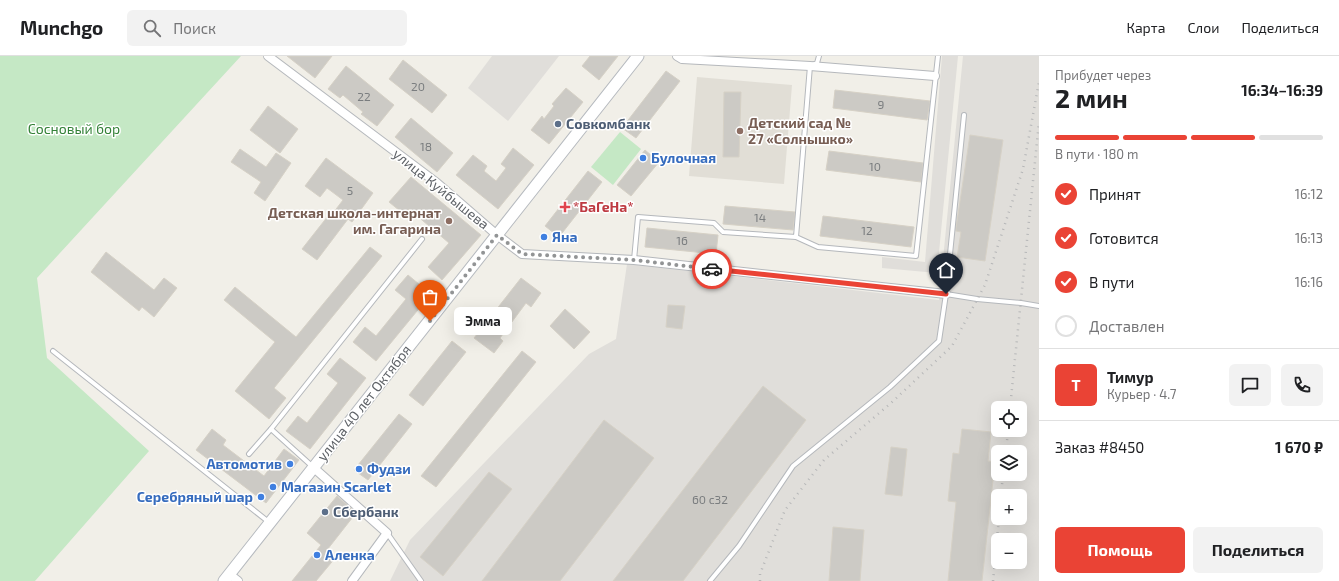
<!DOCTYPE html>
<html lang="ru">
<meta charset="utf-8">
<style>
body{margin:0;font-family:"Exo 2",sans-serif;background:#f2f2f2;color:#202124;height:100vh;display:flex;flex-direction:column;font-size:15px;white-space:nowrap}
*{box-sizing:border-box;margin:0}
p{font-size:13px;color:#757577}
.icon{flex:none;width:22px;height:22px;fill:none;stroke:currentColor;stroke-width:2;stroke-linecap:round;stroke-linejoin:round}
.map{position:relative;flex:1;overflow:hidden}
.panel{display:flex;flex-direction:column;background:#fff;width:300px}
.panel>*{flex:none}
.fabs{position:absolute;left:991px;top:345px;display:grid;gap:8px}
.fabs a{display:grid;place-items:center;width:36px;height:36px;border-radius:6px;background:#fff;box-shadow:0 4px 16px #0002;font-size:20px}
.pin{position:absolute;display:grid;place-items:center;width:34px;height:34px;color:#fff;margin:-41px -17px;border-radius:50% 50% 50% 0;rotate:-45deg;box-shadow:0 0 4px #0007}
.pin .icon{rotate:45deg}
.courier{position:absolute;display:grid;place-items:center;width:40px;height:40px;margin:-20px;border:3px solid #ea4335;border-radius:50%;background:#fff;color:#222;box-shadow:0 1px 5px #0007}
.bubble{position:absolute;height:28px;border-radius:6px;background:#fff;box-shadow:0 4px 16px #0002;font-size:13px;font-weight:700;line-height:28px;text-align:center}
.summary em{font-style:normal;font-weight:700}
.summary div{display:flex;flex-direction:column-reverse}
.summary{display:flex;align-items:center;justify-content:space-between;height:68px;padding:0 16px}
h1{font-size:26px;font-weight:700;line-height:30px}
.bar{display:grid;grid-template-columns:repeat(4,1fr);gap:6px 4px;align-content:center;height:48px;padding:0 16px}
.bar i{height:5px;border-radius:3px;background:#e0e0e0}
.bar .current{background:#ea4335}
.bar p{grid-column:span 4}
.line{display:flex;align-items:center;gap:10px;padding:0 16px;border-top:1px solid #e0e0e0}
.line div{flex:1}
.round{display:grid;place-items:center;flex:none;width:42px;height:42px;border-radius:6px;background:#f2f2f2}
ol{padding:0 16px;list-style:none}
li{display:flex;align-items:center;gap:12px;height:44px}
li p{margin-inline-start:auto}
li .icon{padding:4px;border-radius:50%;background:#ea4335;color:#fff;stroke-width:4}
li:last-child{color:#757577}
li i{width:22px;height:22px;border:2px solid #e0e0e0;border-radius:50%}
.primary-button{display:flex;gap:8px;margin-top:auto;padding:8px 16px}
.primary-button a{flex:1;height:46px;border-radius:6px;background:#ea4335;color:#fff;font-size:16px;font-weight:700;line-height:46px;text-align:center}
.primary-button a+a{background:#f2f2f2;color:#202124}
header{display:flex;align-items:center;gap:24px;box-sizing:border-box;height:56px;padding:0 20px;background:#fff;border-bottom:1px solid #e0e0e0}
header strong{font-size:19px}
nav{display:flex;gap:22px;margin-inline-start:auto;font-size:14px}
.search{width:280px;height:36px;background:#f2f2f2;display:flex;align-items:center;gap:10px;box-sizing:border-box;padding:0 14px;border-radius:6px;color:#757577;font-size:15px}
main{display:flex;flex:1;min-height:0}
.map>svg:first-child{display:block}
.industrial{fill:#e0deda;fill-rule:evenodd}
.education{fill:#e1ded6}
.green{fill:#c5e8c5}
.building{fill:#cccac5;stroke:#d6d1c6}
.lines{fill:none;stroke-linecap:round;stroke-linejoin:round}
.service-casing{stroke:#b5b8bc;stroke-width:6}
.minor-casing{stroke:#b5b8bc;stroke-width:10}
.secondary-casing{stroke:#b6babf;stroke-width:13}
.service{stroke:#fff;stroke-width:4}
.minor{stroke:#fff;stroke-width:8}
.secondary{stroke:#fff;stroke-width:11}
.rail{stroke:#b6b7b8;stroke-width:2.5;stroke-dasharray:1 5;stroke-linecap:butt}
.done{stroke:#929495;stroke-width:4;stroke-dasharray:0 7.2}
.route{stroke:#ea4335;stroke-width:5}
.service-dot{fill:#5c6f8a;stroke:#fff;stroke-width:1.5}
.education-dot{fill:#8d6e63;stroke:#fff;stroke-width:1.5}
.shop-dot{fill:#3f7fe0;stroke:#fff;stroke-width:1.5}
.health-dot{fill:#e0444e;stroke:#fff;stroke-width:1.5}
.labels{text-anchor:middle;stroke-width:3;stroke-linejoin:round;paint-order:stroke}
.number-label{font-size:12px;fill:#7a7d7f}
.education-label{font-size:14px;font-weight:bold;fill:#785e54;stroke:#fff;text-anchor:start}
.service-label{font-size:14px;font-weight:bold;fill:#4e5e75;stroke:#fff;text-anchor:start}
.park-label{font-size:14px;fill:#348238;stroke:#fff}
.shop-label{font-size:14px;font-weight:bold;fill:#366cbe;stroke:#fff;text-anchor:start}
.street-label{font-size:14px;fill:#5f6368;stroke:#fff}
.health-label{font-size:14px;font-weight:bold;fill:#be3a42;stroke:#fff;text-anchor:start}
</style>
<header>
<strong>Munchgo</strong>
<div class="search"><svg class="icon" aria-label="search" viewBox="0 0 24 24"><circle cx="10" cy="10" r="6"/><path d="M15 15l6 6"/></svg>Поиск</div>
<nav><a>Карта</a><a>Слои</a><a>Поделиться</a></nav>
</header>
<main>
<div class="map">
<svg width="1039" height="525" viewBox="0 0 1039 525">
<rect width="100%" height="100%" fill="#f1efe8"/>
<g class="industrial">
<polygon points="492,0 559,0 508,65 468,32"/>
<polygon points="942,0 958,0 937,217 882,212 882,201 925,206"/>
<path d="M963 0H1039V525H390L410 484 589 298 616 283 627 208 939 244ZM998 352H1020V374H998ZM998 396H1020V418H998ZM998 440H1020V462H998ZM998 484H1020V506H998Z"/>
</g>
<polygon class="education" points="697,21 792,29 784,128 689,120"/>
<g class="green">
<polygon points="0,0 241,0 37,222 47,302 149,395 35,525 0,525"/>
<polygon points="620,76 641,93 613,129 591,111"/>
</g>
<g class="building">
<polygon points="287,0 332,0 315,22"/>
<polygon points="590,0 618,0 599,24 582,10"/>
<polygon points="403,4 447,39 432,57 389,23"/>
<polygon points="346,10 394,49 377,70 361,58 363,56 343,39 340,42 328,33"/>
<polygon points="666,15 680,25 636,82 622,72"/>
<polygon points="566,32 583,46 549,88 531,74 542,60 544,63 554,50 552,48"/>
<polygon points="835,34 930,45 927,64 833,52"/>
<polygon points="724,36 741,36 739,101 723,101"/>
<polygon points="268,50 298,73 280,97 250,74"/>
<polygon points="411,62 453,97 437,116 395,81"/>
<polygon points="970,79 1003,84 985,205 957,201 961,176 956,175 956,172"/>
<polygon points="513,92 534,109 498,153 456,119 473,99 487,110 484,115 496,125 506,112 501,108"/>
<polygon points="240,93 266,111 276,97 291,107 265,145 254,137 261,126 231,106"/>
<polygon points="645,94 659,106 631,140 617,129"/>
<polygon points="829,95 923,107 921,126 826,114"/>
<polygon points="326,102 373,137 352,166 348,163 317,204 302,193 328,160 330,161 343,144 327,132 320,141 305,130"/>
<polygon points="588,115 602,126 559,181 545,170"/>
<polygon points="411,121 481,179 442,224 428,211 449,187 409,153 405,159 389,146"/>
<polygon points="725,150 795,156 793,174 723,168"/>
<polygon points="823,160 914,171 911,191 820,180"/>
<polygon points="647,172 718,179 716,198 645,191"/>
<polygon points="370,191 382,200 274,332 286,342 269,363 235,335 275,286 224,244 235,231 296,281"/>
<polygon points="106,196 154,234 164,222 177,232 154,261 142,251 139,255 91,216"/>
<polygon points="408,219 431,238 376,305 353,286 365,271 376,280 406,243 395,234"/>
<polygon points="521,222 541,237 531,251 526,247 500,282 503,285 494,297 474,282"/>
<polygon points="668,249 685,250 682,273 666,271"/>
<polygon points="565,253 590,276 574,293 550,270"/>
<polygon points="452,285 466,296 423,350 409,339"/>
<polygon points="522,295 536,306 436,431 421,420"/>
<polygon points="340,302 366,322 310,393 286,375 298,360 307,367 338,327 327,318"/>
<polygon points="763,330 806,364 683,525 613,525"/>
<polygon points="399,358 412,368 368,424 354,414"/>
<polygon points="604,364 654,402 560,525 482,525"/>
<polygon points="212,373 226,384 223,389 264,420 284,393 299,404 266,447 196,394"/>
<polygon points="962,373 991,376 988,405 995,406 982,525 948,525 956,446 948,445 953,397 959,398"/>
<polygon points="891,391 907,393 902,440 885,438"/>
<polygon points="489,416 512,433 443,520 420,501"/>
<polygon points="337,440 356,457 327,494 336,501 316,525 292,525 321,489 307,477"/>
<polygon points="833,471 864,474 860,525 829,525"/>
</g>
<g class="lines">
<defs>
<g id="service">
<polyline points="796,181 818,191 916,200 938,0"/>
<polyline points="634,204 638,161 714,167 723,176 796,181 810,10 817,7 819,0"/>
<polyline points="946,238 977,243 1021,247 1039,250"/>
<polyline points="53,295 270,467"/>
<polyline points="271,373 313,411"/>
<polyline points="249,398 271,373 422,183"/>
<polyline points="387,477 421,525"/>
<polyline points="710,525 739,490 793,410 890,331 939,285 946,238 964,59"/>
</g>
<g id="minor">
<polyline points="268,0 437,127 497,179 522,198 634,204 946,238"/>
<polyline points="677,0 682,3 810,10 935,20"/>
<polyline points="314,412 387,477 352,525"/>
<polyline points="229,518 238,525"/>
</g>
<polyline id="secondary" points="224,525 638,0"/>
</defs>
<use href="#service" class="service-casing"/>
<use href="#minor" class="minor-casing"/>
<use href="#secondary" class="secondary-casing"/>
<use href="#service" class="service"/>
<use href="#minor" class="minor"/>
<use href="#secondary" class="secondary"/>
<g class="rail">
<polyline points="1010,352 1039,66"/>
<polyline points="1006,396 1008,374"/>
<polyline points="1001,440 1003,418"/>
<polyline points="760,525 760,518 785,454 824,404 891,347 952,290 985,229 1023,113 1039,26"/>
<polyline points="993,525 999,462"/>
</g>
</g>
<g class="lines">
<polyline class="done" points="430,265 497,179 522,198 634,204 712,213"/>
<polyline class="route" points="712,213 946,238"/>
</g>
<g class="service-dot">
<circle cx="558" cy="68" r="4"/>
<circle cx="325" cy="456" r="4"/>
</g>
<g class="education-dot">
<circle cx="740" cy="75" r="4"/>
<circle cx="449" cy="165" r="4"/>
</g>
<g class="shop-dot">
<circle cx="643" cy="102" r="4"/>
<circle cx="544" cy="181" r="4"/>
<circle cx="290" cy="408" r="4"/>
<circle cx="359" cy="413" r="4"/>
<circle cx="273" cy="431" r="4"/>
<circle cx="261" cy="441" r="4"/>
<circle cx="317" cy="499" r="4"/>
</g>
<path class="health-dot" d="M563 145h4v4h4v4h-4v4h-4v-4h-4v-4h4z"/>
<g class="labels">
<g class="number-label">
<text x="418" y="35">20</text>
<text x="364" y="45">22</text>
<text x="881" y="53">9</text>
<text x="426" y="95">18</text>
<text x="875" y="115">10</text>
<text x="350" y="139">5</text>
<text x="760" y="166">14</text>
<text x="867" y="179">12</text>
<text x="682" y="189">16</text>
<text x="710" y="448">60 с32</text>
</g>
<g class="education-label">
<text x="748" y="72">Детский сад №<tspan x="748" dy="16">27 «Солнышко»</tspan></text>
<text x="441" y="162" text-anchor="end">Детская школа-интернат<tspan x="441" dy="16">им. Гагарина</tspan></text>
</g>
<g class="service-label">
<text x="566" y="73">Совкомбанк</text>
<text x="333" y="461">Сбербанк</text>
</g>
<g class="park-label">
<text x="74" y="78">Сосновый бор</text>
</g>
<g class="shop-label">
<text x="651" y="107">Булочная</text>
<text x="552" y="186">Яна</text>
<text x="282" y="413" text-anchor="end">Автомотив</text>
<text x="367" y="418">Фудзи</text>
<text x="281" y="436">Магазин Scarlet</text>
<text x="253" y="446" text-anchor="end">Серебряный шар</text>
<text x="325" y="504">Аленка</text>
</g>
<g class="street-label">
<text transform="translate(441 133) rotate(39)" y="5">улица Куйбышева</text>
<text transform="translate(364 347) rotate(-52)" y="5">улица 40 лет Октября</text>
</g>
<g class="health-label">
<text x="573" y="156">*БаГеНа*</text>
</g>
</g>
</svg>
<div class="fabs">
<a><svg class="icon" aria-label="locate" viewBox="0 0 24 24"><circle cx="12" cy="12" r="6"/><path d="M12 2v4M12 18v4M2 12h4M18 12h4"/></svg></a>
<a><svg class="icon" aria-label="layers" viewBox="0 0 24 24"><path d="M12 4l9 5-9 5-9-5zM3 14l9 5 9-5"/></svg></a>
<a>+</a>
<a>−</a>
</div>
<div class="pin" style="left:430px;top:265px;background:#ea580c"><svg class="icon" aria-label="bag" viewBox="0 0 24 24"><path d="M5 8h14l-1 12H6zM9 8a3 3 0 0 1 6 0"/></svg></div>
<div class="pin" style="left:946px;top:238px;background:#1f2937"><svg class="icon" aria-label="home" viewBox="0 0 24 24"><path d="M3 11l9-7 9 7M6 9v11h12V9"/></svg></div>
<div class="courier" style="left:712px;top:213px"><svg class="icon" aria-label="car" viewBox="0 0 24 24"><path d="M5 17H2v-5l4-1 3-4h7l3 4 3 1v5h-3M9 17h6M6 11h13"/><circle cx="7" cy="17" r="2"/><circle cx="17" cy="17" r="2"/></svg></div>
<div class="bubble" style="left:454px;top:251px;width:58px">Эмма</div>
</div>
<section class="panel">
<div class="summary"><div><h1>2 мин</h1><p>Прибудет через</p></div><em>16:34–16:39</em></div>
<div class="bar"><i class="current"></i><i class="current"></i><i class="current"></i><i></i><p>В пути · 180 m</p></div>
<ol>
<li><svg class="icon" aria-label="check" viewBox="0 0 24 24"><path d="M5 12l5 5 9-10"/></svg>Принят<p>16:12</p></li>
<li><svg class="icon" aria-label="check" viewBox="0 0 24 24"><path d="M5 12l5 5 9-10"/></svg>Готовится<p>16:13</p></li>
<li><svg class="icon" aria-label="check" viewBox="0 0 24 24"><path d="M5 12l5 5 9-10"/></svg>В пути<p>16:16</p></li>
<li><i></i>Доставлен</li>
</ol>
<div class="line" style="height:72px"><b class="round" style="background:#ea4335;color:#fff">Т</b><div><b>Тимур</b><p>Курьер · 4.7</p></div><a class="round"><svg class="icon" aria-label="chat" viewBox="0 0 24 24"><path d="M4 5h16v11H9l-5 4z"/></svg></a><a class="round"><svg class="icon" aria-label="phone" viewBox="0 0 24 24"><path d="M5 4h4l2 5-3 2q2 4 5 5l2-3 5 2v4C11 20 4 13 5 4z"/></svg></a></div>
<div class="line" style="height:52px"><div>Заказ #8450</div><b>1 670 ₽</b></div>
<div class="primary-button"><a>Помощь</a><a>Поделиться</a></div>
</section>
</main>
